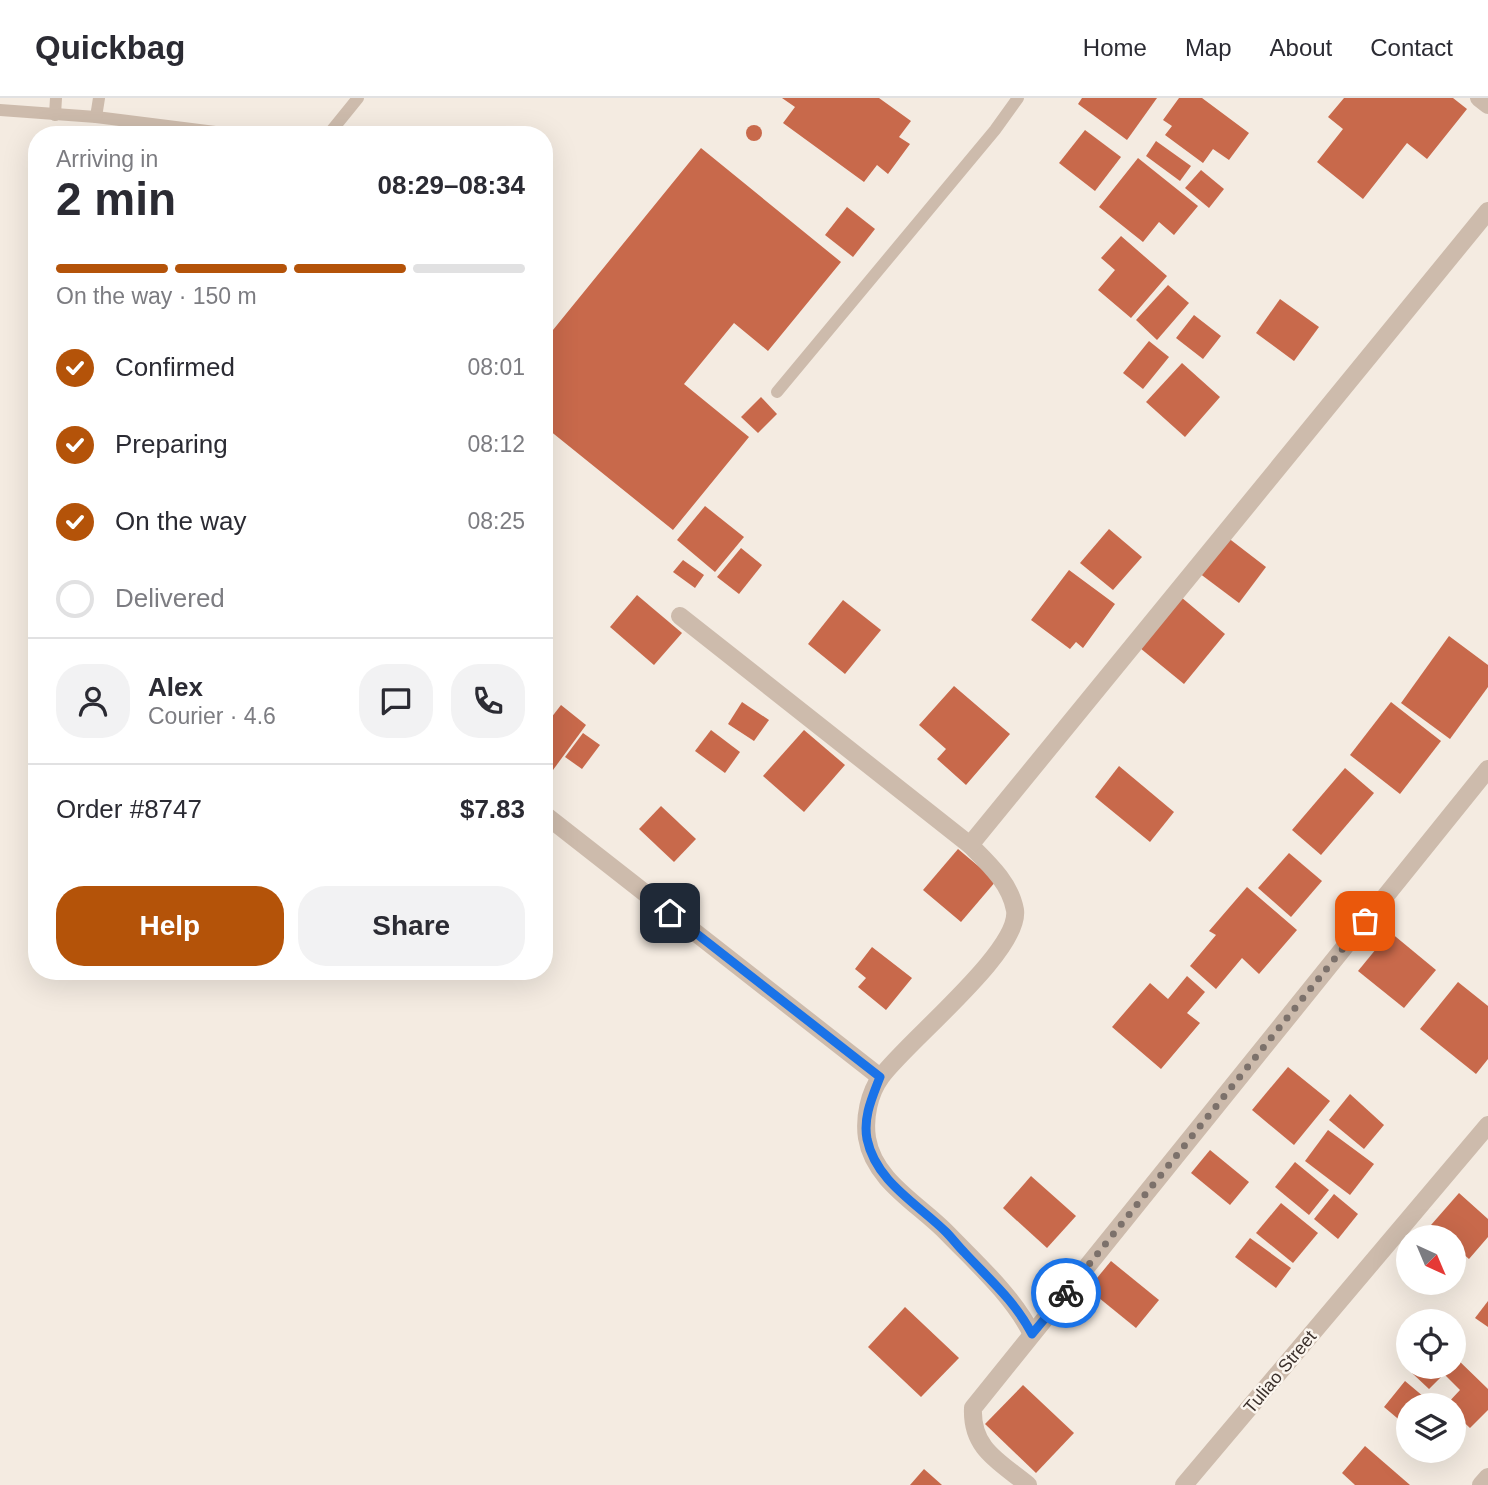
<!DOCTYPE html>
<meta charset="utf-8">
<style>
body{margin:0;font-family:Helvetica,sans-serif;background:#f2f2f3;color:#2b2b33;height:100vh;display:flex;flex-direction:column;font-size:26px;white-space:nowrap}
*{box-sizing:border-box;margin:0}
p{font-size:23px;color:#7c7c81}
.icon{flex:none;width:38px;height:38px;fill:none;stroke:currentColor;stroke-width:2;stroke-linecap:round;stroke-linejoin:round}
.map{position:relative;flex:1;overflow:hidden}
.side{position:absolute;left:28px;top:28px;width:525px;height:854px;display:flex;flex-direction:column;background:#fff;border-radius:28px;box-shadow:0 7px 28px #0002}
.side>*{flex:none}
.needle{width:46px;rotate:136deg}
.buttons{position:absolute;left:1396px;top:1127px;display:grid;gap:14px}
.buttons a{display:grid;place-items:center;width:70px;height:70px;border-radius:50%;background:#fff;box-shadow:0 7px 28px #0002;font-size:35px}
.pin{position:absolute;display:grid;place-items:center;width:60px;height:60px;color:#fff;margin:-30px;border-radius:14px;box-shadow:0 4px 10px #0006}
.courier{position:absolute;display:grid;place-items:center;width:70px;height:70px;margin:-35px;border:5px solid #1a73e8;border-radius:50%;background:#fff;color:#222;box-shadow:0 2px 9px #0007}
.head em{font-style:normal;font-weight:700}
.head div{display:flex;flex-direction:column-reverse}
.head{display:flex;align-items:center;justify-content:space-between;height:119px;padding:0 28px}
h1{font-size:46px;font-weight:700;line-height:52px}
.bar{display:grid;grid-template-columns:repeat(4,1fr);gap:10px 7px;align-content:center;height:84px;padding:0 28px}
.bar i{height:9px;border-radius:5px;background:#e1e1e2}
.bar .current{background:#b45309}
.bar p{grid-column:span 4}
.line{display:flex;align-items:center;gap:18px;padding:0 28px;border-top:2px solid #e1e1e2}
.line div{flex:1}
.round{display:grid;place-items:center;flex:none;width:74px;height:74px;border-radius:28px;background:#f2f2f3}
ol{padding:0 28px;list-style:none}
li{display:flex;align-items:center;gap:21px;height:77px}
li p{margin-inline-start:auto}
li .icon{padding:7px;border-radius:50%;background:#b45309;color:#fff;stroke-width:4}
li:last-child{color:#7c7c81}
li i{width:38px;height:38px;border:4px solid #e1e1e2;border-radius:50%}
.cta{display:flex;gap:14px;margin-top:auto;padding:14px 28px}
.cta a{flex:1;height:80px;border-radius:28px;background:#b45309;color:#fff;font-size:28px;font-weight:700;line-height:80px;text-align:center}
.cta a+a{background:#f2f2f3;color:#2b2b33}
header{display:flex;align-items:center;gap:42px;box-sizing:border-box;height:98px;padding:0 35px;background:#fff;border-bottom:2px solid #e1e1e2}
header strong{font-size:33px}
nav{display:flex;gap:38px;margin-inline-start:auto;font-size:24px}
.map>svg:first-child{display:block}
.building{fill:#c8694b}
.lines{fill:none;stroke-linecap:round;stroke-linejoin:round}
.lane{stroke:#cdbbac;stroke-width:12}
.street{stroke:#cdbbac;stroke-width:18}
.done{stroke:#7c716b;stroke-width:7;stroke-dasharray:0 12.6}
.route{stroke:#1a73e8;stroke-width:9}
.labels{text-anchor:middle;stroke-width:5;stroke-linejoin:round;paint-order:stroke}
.street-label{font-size:18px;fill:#3b302b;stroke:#fbf5ee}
</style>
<header>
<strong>Quickbag</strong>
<nav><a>Home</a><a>Map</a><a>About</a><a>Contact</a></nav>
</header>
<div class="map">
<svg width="1488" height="1387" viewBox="0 0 1488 1387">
<rect width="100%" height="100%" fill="#f4ebe1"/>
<g class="building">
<polygon points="782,0 879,0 911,23 899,39 910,46 888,76 877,67 864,84 783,25 795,9"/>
<polygon points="1082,0 1157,0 1127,42 1078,6"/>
<polygon points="1179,0 1202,0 1249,35 1229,62 1213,51 1203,65 1165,37 1172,28 1163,22"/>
<polygon points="1344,0 1453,0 1467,11 1427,61 1407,45 1363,101 1317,64 1343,31 1328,19"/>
<circle cx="754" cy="35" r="8"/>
<polygon points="1085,32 1121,59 1095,93 1059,65"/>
<polygon points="1156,43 1191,68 1180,83 1146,58"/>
<polygon points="701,50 841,164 768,253 734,225 684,286 749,339 673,432 544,328 544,243"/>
<polygon points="1138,60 1198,108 1174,137 1159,124 1143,144 1099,109"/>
<polygon points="1201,72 1224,91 1209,110 1185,90"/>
<polygon points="847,109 875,131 853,159 825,137"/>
<polygon points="1121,138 1167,178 1131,220 1098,192 1115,172 1101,160"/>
<polygon points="1168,187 1189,205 1157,242 1136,222"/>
<polygon points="1280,201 1319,229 1294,263 1256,235"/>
<polygon points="1194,217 1221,238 1203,261 1176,240"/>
<polygon points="1149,243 1169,259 1143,291 1123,275"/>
<polygon points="1182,265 1220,299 1185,339 1146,304"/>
<polygon points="761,299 777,316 758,335 741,319"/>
<polygon points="705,408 744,439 715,474 677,442"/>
<polygon points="1109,431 1142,459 1113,492 1080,465"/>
<polygon points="1227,439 1266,469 1239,505 1199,475"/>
<polygon points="741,450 762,467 739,496 717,479"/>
<polygon points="683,462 704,477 695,490 673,474"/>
<polygon points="1069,472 1115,506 1083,550 1076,544 1070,551 1031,522"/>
<polygon points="637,497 682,535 654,567 610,529"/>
<polygon points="1181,499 1225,536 1184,586 1140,550"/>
<polygon points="843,502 881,532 845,576 808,546"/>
<polygon points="1449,538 1488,567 1488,589 1450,641 1401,605"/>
<polygon points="954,588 1010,636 966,687 937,661 946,651 919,627"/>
<polygon points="742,604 769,622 754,643 728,626"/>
<polygon points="1391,604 1441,643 1400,696 1350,657"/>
<polygon points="561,607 586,627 553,672 544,665 544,629"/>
<polygon points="711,632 740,654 725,675 695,653"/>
<polygon points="804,632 845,667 804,714 763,678"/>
<polygon points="583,635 600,647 582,671 565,659"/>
<polygon points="1119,668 1174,714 1150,744 1095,699"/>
<polygon points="1345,670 1374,695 1321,757 1292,732"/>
<polygon points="661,708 696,741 674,764 639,731"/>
<polygon points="958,751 996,783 961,824 923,792"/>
<polygon points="1289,755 1322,783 1291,819 1258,790"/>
<polygon points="1247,789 1297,832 1259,876 1242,860 1216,891 1190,868 1216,837 1209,833"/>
<polygon points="1390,834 1436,872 1404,910 1358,873"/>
<polygon points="872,849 912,880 886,912 858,889 866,880 855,871"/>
<polygon points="1187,878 1205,894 1187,915 1200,925 1161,971 1112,929 1150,885 1168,901"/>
<polygon points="1458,884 1488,908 1488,961 1476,976 1420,931"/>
<polygon points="1288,969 1330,1003 1294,1047 1252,1012"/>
<polygon points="1350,996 1384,1027 1364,1051 1329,1022"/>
<polygon points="1328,1032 1374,1066 1350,1097 1305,1063"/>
<polygon points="1210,1052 1249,1084 1230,1107 1191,1075"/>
<polygon points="1295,1064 1329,1092 1309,1117 1275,1089"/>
<polygon points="1031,1078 1076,1118 1047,1150 1003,1110"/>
<polygon points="1459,1095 1488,1121 1488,1139 1469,1161 1454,1148 1454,1139 1445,1139 1431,1127"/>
<polygon points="1334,1096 1358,1116 1338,1141 1314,1121"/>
<polygon points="1281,1105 1318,1135 1293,1165 1256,1135"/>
<polygon points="1250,1140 1291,1170 1276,1190 1235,1159"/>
<polygon points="1111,1163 1159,1202 1136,1230 1088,1191"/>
<polygon points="1488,1203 1488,1229 1475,1220"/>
<polygon points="905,1209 959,1260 921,1299 868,1249"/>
<polygon points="1454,1258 1488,1291 1488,1312 1470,1330 1454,1315 1454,1307 1446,1307 1460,1292 1444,1276 1429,1291 1412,1275 1419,1269 1454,1269"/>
<polygon points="1405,1283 1424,1299 1418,1307 1409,1307 1409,1318 1403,1325 1384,1309"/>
<polygon points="1023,1287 1074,1335 1036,1375 985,1326"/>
<polygon points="1365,1348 1410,1387 1355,1387 1342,1375"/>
<polygon points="924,1371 942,1387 910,1387"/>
</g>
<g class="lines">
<g class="lane">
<polyline points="0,12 96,19 239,37"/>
<polyline points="55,17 56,0"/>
<polyline points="96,19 99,0"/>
<polyline points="328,37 358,0"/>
<polyline points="777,294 995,32 1018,0"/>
</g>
<g class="street">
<polyline points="1479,0 1488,7"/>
<path d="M680 518 970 747C989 766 1010 785 1015 812 1021 853 906 944 881 979 869 995 864 1020 867 1040 874 1083 919 1106 947 1135 978 1167 1012 1197 1032 1236"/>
<polyline points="544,716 880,979"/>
<polyline points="970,747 1488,113"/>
<path d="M1028 1387C1000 1364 971 1351 973 1310L1488 671"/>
<polyline points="1184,1387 1488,1027"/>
<polyline points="1481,1387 1488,1379"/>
</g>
</g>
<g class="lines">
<polyline class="done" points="1066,1195 1365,823"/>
<path class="route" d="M670 815 880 979C872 1000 863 1019 867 1041 876 1084 918 1106 946 1134 952 1140 958 1148 964 1154 989 1181 1015 1203 1032 1236L1066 1195"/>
</g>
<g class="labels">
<g class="street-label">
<text transform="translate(1280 1274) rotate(-50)" y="6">Tuliao Street</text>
</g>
</g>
</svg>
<div class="buttons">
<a><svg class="needle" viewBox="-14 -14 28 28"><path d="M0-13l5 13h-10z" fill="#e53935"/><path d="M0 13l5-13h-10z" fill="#7c7c81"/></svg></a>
<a><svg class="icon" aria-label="locate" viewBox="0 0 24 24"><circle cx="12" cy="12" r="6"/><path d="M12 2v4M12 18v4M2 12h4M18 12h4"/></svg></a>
<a><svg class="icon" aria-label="layers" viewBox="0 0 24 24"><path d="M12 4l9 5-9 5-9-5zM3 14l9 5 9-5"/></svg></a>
</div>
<div class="pin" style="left:1365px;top:823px;background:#ea580c"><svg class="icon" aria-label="bag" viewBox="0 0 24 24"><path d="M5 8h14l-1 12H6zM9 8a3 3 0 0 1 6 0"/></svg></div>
<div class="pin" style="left:670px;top:815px;background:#1f2937"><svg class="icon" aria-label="home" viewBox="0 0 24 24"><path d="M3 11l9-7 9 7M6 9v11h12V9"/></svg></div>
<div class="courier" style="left:1066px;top:1195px"><svg class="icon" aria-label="bike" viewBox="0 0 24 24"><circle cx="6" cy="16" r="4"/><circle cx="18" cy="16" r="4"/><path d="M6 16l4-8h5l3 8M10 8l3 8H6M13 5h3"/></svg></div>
<section class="side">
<div class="head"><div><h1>2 min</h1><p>Arriving in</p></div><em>08:29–08:34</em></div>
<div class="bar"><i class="current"></i><i class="current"></i><i class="current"></i><i></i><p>On the way · 150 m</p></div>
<ol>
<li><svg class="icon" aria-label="check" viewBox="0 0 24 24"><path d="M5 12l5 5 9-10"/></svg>Confirmed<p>08:01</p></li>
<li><svg class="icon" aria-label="check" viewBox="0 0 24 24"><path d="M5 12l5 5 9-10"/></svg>Preparing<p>08:12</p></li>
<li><svg class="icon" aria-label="check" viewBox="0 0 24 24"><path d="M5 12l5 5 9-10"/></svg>On the way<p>08:25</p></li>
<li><i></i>Delivered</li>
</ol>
<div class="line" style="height:126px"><a class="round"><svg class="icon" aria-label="person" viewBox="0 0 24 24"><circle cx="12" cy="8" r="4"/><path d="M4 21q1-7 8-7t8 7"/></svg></a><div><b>Alex</b><p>Courier · 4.6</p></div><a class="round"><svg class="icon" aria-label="chat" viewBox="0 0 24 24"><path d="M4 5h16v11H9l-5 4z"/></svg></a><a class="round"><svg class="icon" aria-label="phone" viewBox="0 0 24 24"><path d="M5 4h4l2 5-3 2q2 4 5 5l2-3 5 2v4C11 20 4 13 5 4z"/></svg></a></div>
<div class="line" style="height:91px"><div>Order #8747</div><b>$7.83</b></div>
<div class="cta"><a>Help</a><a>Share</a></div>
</section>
</div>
